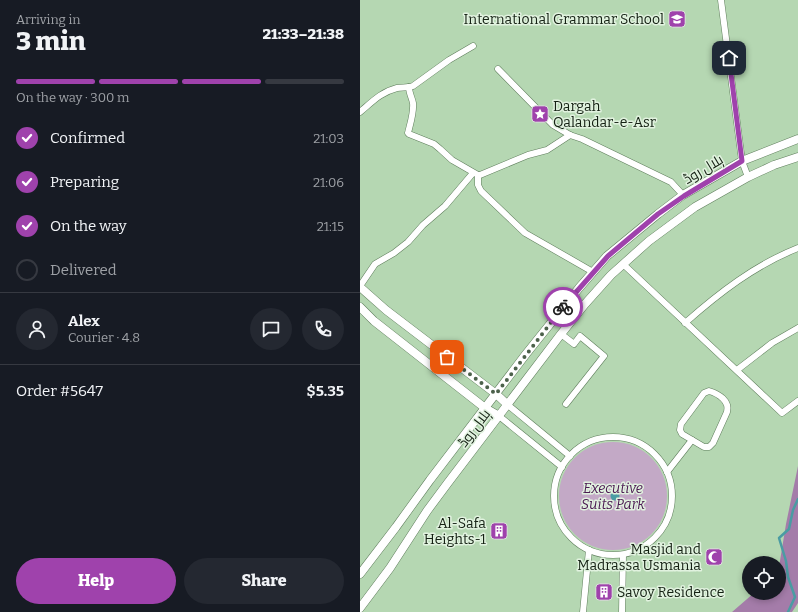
<!DOCTYPE html>
<meta charset="utf-8">
<style>
body{margin:0;font-family:Bitter,Cairo,serif;background:#242831;color:#f1f3f6;height:100vh;display:flex;flex-direction:column;font-size:15px;white-space:nowrap}
*{box-sizing:border-box;margin:0}
p{font-size:13px;color:#9ea1a6}
.icon{flex:none;width:22px;height:22px;fill:none;stroke:currentColor;stroke-width:2;stroke-linecap:round;stroke-linejoin:round}
.map{position:relative;flex:1;overflow:hidden}
.drawer{display:flex;flex-direction:column;background:#171b24;width:360px}
.drawer>*{flex:none}
.tools{position:absolute;left:382px;top:556px;display:grid;gap:8px}
.tools a{display:grid;place-items:center;width:44px;height:44px;border-radius:50%;background:#171b24;box-shadow:0 2px 6px #0003;font-size:20px}
.pin{position:absolute;display:grid;place-items:center;width:34px;height:34px;color:#fff;margin:-17px;border-radius:8px;box-shadow:0 2px 6px #0006}
.courier{position:absolute;display:grid;place-items:center;width:40px;height:40px;margin:-20px;border:3px solid #9f42ac;border-radius:50%;background:#fff;color:#222;box-shadow:0 1px 5px #0007}
.head em{font-style:normal;font-weight:800}
.head div{display:flex;flex-direction:column-reverse}
.head{display:flex;align-items:center;justify-content:space-between;height:68px;padding:0 16px}
h1{font-size:26px;font-weight:800;line-height:30px}
.bar{display:grid;grid-template-columns:repeat(4,1fr);gap:6px 4px;align-content:center;height:48px;padding:0 16px}
.bar i{height:5px;border-radius:3px;background:#363941}
.bar .active{background:#9f42ac}
.bar p{grid-column:span 4}
.line{display:flex;align-items:center;gap:10px;padding:0 16px;border-top:1px solid #363941}
.line div{flex:1}
.round{display:grid;place-items:center;flex:none;width:42px;height:42px;border-radius:21px;background:#242831}
ol{padding:0 16px;list-style:none}
li{display:flex;align-items:center;gap:12px;height:44px}
li p{margin-inline-start:auto}
li .icon{padding:4px;border-radius:50%;background:#9f42ac;color:#fff;stroke-width:4}
li:last-child{color:#9ea1a6}
li i{width:22px;height:22px;border:2px solid #363941;border-radius:50%}
.button{display:flex;gap:8px;margin-top:auto;padding:8px 16px}
.button a{flex:1;height:46px;border-radius:24px;background:#9f42ac;color:#fff;font-size:16px;font-weight:800;line-height:46px;text-align:center}
.button a+a{background:#242831;color:#f1f3f6}
main{display:flex;flex:1;min-height:0}
.map>svg:first-child{display:block}
.green{fill:#c3a9c6}
.forest{fill:#a47ca9}
.water{fill:#4a9ca3}
.lines{fill:none;stroke-linecap:round;stroke-linejoin:round}
.stream{stroke:#4a9ca3;stroke-width:2.5}
.street-casing{stroke:#5f7e5c;stroke-width:7}
.secondary-casing{stroke:#5f7e5c;stroke-width:9}
.street{stroke:#fff;stroke-width:6}
.secondary{stroke:#fff;stroke-width:8}
.done{stroke:#4c614b;stroke-width:4;stroke-dasharray:0 7.2}
.route{stroke:#9f42ac;stroke-width:5}
.labels{text-anchor:middle;stroke-width:3;stroke-linejoin:round;paint-order:stroke}
.poi-label{font-size:14px;fill:#142113;stroke:#e1f2df;text-anchor:end}
.street-label{font-size:14px;fill:#142113;stroke:#e1f2df}
.park-label{font-size:14px;font-style:italic;fill:#4b1952;stroke:#e1f2df}
</style>
<main>
<section class="drawer">
<div class="head"><div><h1>3 min</h1><p>Arriving in</p></div><em>21:33–21:38</em></div>
<div class="bar"><i class="active"></i><i class="active"></i><i class="active"></i><i></i><p>On the way · 300 m</p></div>
<ol>
<li><svg class="icon" aria-label="check" viewBox="0 0 24 24"><path d="M5 12l5 5 9-10"/></svg>Confirmed<p>21:03</p></li>
<li><svg class="icon" aria-label="check" viewBox="0 0 24 24"><path d="M5 12l5 5 9-10"/></svg>Preparing<p>21:06</p></li>
<li><svg class="icon" aria-label="check" viewBox="0 0 24 24"><path d="M5 12l5 5 9-10"/></svg>On the way<p>21:15</p></li>
<li><i></i>Delivered</li>
</ol>
<div class="line" style="height:72px"><a class="round"><svg class="icon" aria-label="person" viewBox="0 0 24 24"><circle cx="12" cy="8" r="4"/><path d="M4 21q1-7 8-7t8 7"/></svg></a><div><b>Alex</b><p>Courier · 4.8</p></div><a class="round"><svg class="icon" aria-label="chat" viewBox="0 0 24 24"><path d="M4 5h16v11H9l-5 4z"/></svg></a><a class="round"><svg class="icon" aria-label="phone" viewBox="0 0 24 24"><path d="M5 4h4l2 5-3 2q2 4 5 5l2-3 5 2v4C11 20 4 13 5 4z"/></svg></a></div>
<div class="line" style="height:52px"><div>Order #5647</div><b>$5.35</b></div>
<div class="button"><a>Help</a><a>Share</a></div>
</section>
<div class="map">
<svg width="438" height="612" viewBox="0 0 438 612">
<rect width="100%" height="100%" fill="#b5d7b2"/>
<circle class="green" cx="253" cy="496" r="54"/>
<polygon class="forest" points="438,466 438,603 432,612 372,612 394,593 419,593 419,567 426,524"/>
<circle class="water" cx="255" cy="496" r="4.5"/>
<g class="lines">
<polyline class="stream" points="428,612 435,597 428,577 426,561 419,538 429,529 433,510 438,499"/>
<defs>
<g id="street">
<polyline points="361,0 382,161 388,177"/>
<polyline points="138,69 193,125 210,135 222,139 311,182 323,195"/>
<path d="M49 87C49 93 52 98 53 103 54 113 50 124 48 133L49 134 74 144 80 149 92 160 118 175H120L168 155 187 150 210 135"/>
<path d="M0 112C12 102 21 92 37 88 42 87 48 88 53 86L89 60 113 46"/>
<polyline points="118,175 118,185 121,191 165,233 233,272"/>
<polyline points="263,264 422,413 438,401"/>
<polyline points="0,286 15,264 34,253 48,242 63,225 85,206 113,173"/>
<path d="M325 323C359 293 395 265 438 248"/>
<polyline points="201,334 214,344 220,336 244,356 206,404"/>
<polyline points="377,370 412,343 438,328"/>
<path d="M349 391C359 394 370 401 367 412L353 443 349 447H344L322 434 320 430 321 424 344 393Z"/>
<polyline points="148,405 210,456"/>
<polyline points="139,416 202,467"/>
<circle cx="253" cy="496" r="59"/>
<polyline points="307,472 332,440"/>
<polyline points="223,612 229,550"/>
<polyline points="262,612 263,555"/>
</g>
<g id="secondary">
<polyline points="0,287 26,310 136,394 148,405"/>
<polyline points="0,307 14,321 125,408 139,416"/>
<polyline points="0,574 36,527 70,480 166,354 219,288 247,256 298,214 323,195 382,161 438,139"/>
<polyline points="0,608 30,568 67,511 87,484 201,334 225,304 251,275 289,241 335,207 388,177 414,165 438,157"/>
</g>
</defs>
<use href="#street" class="street-casing"/>
<use href="#secondary" class="secondary-casing"/>
<use href="#street" class="street"/>
<use href="#secondary" class="secondary"/>
</g>
<g class="lines">
<polyline class="done" points="87,357 136,394 203,307"/>
<polyline class="route" points="203,307 248,256 298,214 324,196 382,161 369,58"/>
</g>
<defs>
<symbol id="school-square" viewBox="-11 -11 22 22"><rect x="-9" y="-9" width="18" height="18" rx="4" fill="#9f42ac" stroke="#e1f2df"/><path d="M0-5L7-2L0 1L-7-2ZM-4 1L0 2.5L4 1V4Q0 6-4 4Z" fill="#fff"/></symbol>
<symbol id="sight-square" viewBox="-11 -11 22 22"><rect x="-9" y="-9" width="18" height="18" rx="4" fill="#9f42ac" stroke="#e1f2df"/><path d="M0-6L1.8-2.2L6-1.7L2.9 1.2L3.7 5.4L0 3.3L-3.7 5.4L-2.9 1.2L-6-1.7L-1.8-2.2Z" fill="#fff"/></symbol>
<symbol id="building-square" viewBox="-11 -11 22 22"><rect x="-9" y="-9" width="18" height="18" rx="4" fill="#9f42ac" stroke="#e1f2df"/><path d="M-4-6H4V6H1V3H-1V6H-4ZM-2.5-4.3h1.7v1.8h-1.7ZM.8-4.3h1.7v1.8H.8ZM-2.5-1h1.7V.8h-1.7ZM.8-1h1.7V.8H.8Z" fill="#fff"/></symbol>
<symbol id="mosque-square" viewBox="-11 -11 22 22"><rect x="-9" y="-9" width="18" height="18" rx="4" fill="#9f42ac" stroke="#e1f2df"/><path d="M3.5-4.9A6 6 0 1 0 3.5 4.9A5 5 0 1 1 3.5-4.9Z" fill="#fff"/></symbol>
</defs>
<g fill-rule="evenodd">
<use href="#school-square" x="307" y="9" width="20" height="20"/>
<use href="#sight-square" x="170" y="104" width="20" height="20"/>
<use href="#building-square" x="129" y="521" width="20" height="20"/>
<use href="#mosque-square" x="344" y="547" width="20" height="20"/>
<use href="#building-square" x="234" y="582" width="20" height="20"/>
</g>
<g class="labels">
<g class="poi-label">
<text x="304" y="24">International Grammar School</text>
<text x="193" y="111" text-anchor="start">Dargah<tspan x="193" dy="16">Qalandar-e-Asr</tspan></text>
<text x="126" y="528">Al-Safa<tspan x="126" dy="16">Heights-1</tspan></text>
<text x="341" y="554">Masjid and<tspan x="341" dy="16">Madrassa Usmania</tspan></text>
<text x="257" y="597" text-anchor="start">Savoy Residence</text>
</g>
<g class="street-label">
<text transform="translate(343 169) rotate(-31)" y="5">ہلال روڈ</text>
<text transform="translate(114 428) rotate(-53)" y="5">ہلال روڈ</text>
</g>
<g class="park-label">
<text x="253" y="493">Executive<tspan x="253" dy="16">Suits Park</tspan></text>
</g>
</g>
</svg>
<div class="tools">
<a><svg class="icon" aria-label="locate" viewBox="0 0 24 24"><circle cx="12" cy="12" r="6"/><path d="M12 2v4M12 18v4M2 12h4M18 12h4"/></svg></a>
</div>
<div class="pin" style="left:87px;top:357px;background:#ea580c"><svg class="icon" aria-label="bag" viewBox="0 0 24 24"><path d="M5 8h14l-1 12H6zM9 8a3 3 0 0 1 6 0"/></svg></div>
<div class="pin" style="left:369px;top:58px;background:#1f2937"><svg class="icon" aria-label="home" viewBox="0 0 24 24"><path d="M3 11l9-7 9 7M6 9v11h12V9"/></svg></div>
<div class="courier" style="left:203px;top:307px"><svg class="icon" aria-label="bike" viewBox="0 0 24 24"><circle cx="6" cy="16" r="4"/><circle cx="18" cy="16" r="4"/><path d="M6 16l4-8h5l3 8M10 8l3 8H6M13 5h3"/></svg></div>
</div>
</main>
